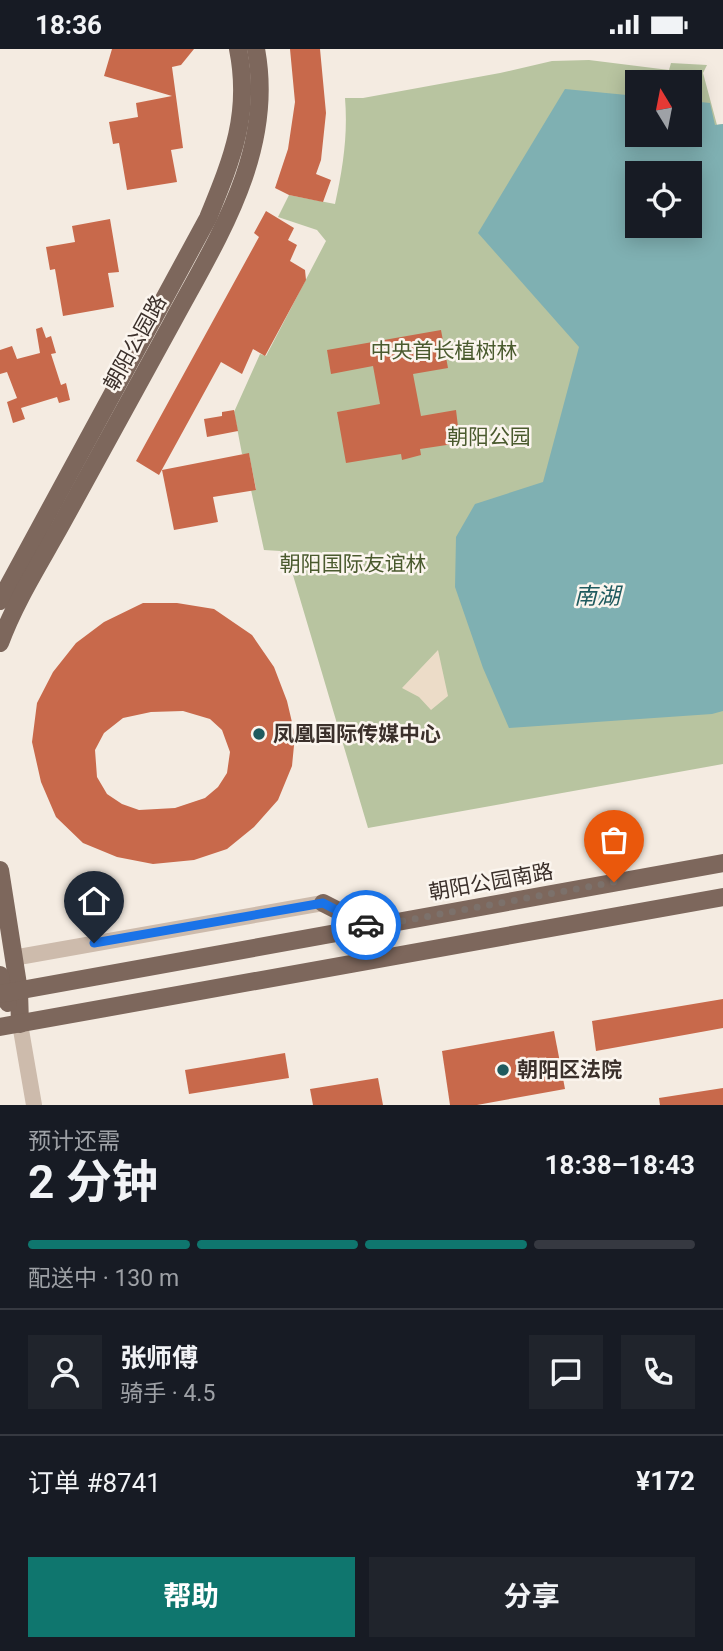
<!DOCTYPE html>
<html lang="zh">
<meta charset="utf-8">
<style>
body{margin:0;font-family:Roboto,"Noto Sans SC",sans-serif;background:#20242c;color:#f1f3f6;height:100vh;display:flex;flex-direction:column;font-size:26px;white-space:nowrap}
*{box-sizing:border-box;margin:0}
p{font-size:23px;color:#9ea1a6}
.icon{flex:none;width:38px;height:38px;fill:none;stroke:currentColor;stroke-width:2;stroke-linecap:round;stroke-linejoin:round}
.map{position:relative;height:1056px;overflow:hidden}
.panel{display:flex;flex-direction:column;background:#171b24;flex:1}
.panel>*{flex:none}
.needle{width:46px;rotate:350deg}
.fabs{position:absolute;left:625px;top:21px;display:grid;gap:14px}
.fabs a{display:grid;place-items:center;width:77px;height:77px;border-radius:0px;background:#171b24;box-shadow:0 4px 18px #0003;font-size:35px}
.pin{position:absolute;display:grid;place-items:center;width:60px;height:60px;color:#fff;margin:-72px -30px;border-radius:50% 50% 50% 0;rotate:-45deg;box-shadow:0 0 7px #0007}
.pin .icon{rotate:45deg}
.courier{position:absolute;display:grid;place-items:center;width:70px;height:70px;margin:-35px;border:5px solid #1a73e8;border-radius:50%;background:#fff;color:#222;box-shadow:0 2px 9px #0007}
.headline em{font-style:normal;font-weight:700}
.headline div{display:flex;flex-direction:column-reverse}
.headline{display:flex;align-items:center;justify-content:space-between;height:119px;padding:0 28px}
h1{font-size:46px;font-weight:700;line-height:52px}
.bar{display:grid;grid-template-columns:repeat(4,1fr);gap:10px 7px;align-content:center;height:84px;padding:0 28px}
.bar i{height:9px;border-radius:5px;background:#363941}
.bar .on{background:#0f766e}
.bar p{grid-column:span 4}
.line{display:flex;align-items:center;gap:18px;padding:0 28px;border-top:2px solid #363941}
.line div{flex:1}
.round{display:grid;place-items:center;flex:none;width:74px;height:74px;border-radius:0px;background:#20242c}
.primary-button{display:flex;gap:14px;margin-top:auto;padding:14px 28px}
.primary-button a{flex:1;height:80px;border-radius:0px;background:#0f766e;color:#fff;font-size:28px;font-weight:700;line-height:80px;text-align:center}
.primary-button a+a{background:#20242c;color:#f1f3f6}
.status{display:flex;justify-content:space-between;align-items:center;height:49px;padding:0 35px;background:#171b24;direction:ltr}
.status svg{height:19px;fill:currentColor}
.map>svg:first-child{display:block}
.green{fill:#b8c4a0;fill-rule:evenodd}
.plaza{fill:#ecdcc8}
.water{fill:#7fb0b2;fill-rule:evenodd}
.building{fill:#c8694b;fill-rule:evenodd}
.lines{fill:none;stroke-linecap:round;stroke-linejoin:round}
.minor{stroke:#cdbbac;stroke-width:16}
.major{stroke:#7d675c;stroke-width:18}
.done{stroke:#7c716b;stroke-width:7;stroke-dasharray:0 12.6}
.route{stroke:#1a73e8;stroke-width:9}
.poi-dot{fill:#1f5a5e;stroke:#fbf5ee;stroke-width:2.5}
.labels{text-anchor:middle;stroke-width:5;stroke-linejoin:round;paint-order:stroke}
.street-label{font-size:21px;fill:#3b302b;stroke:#fbf5ee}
.park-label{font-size:21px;fill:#4a5a2e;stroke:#fbf5ee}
.poi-label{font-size:21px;font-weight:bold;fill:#3b302b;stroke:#fbf5ee;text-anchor:start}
.water-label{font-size:23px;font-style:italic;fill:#1f5a5e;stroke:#fbf5ee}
</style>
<div class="status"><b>18:36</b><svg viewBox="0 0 49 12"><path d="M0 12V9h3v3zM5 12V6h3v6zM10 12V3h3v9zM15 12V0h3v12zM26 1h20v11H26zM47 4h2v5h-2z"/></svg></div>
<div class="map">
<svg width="723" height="1056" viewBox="0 0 723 1056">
<rect width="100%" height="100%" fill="#f4ebe1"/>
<path class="green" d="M589 11 669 21 671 14 707 16 703 24 717 76 723 75V715L368 779 287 506 280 502 264 501 251 441 256 440 249 405H242L234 363 260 305 266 307 326 192 317 181 278 168 289 146 335 155C343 119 348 86 345 49H363L500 24 552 12ZM637 33H690V86H637ZM637 124H690V177H637Z"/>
<polygon class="plaza" points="438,601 448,647 431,661 419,648 402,639"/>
<path class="water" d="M565 40 637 47V86H690V52L710 54 715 76 723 75V662L712 665 509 679 483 619 455 538 456 488 475 455 543 433 579 298 478 184ZM637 124H690V177H637Z"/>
<g class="building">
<polygon points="112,0 194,0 181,16 172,18 183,99 171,101 177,133 127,141 119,94 113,95 109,73 138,68 136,54 172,47 104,27"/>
<polygon points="290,0 320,0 326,64 321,111 316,125 331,131 323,153 289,146 275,139 288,100 295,53"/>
<polygon points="266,162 294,179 288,191 297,196 290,212 305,221 306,231 265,307 253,300 242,325 221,313 159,426 136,412 259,188 254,184"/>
<polygon points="110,170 119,223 108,224 114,258 63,267 55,220 50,221 46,198 75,193 72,177"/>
<polygon points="42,278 46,289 51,287 56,304 51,305 61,336 66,334 70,351 59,354 57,348 21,359 25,370 13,374 7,353 17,349 7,323 0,325 0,301 12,297 17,310 40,304 36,280"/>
<polygon points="441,281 448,319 413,325 421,367 456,361 460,394 420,400 421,406 402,411 401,405 346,414 337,363 380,355 373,317 331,325 327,301"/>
<polygon points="234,361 238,382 207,388 204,370 222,367 222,363"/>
<polygon points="249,404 256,441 213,448 218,473 174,481 162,421"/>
<path d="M143 554H177L214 560 252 586 274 618 287 652 295 686 292 717 278 751 254 778 227 800 194 811 153 815 117 808 83 794 56 768 41 733 32 693 37 654 53 623 76 594 104 573ZM183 662 210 670 222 681 230 703 227 724 218 738 205 749 175 759 139 761 122 755 107 745 97 728 95 701 104 684 123 669 151 663Z"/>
<polygon points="723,950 723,979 596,1002 592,972"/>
<polygon points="554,982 565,1040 477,1056 450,1056 442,1002"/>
<polygon points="285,1004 289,1029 189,1045 185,1021"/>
<polygon points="378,1029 383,1056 313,1056 310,1040"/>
<polygon points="723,1039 723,1056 660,1056 659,1049"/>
</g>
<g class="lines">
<g class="minor">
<polyline points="13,909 323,854"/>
<polyline points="20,975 34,1056"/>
</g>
<g class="major">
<path d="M0 552 208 169C232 110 251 65 238 0"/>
<path d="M0 594C15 553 40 514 61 476 98 408 135 340 173 272 219 187 275 101 256 0"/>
<polyline points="0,821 19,942 20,975"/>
<polyline points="323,854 370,878"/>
<polyline points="0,926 3,945 8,954"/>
<polyline points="0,945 723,814"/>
<polyline points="0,978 723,848"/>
</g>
</g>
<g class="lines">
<polyline class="done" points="366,876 370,878 614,833"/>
<polyline class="route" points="94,894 323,854 366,876"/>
</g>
<g class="poi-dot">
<circle cx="259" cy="685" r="7"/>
<circle cx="503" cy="1021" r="7"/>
</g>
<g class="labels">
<g class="street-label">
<text transform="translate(135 294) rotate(-61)" y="7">朝阳公园路</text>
<text transform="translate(491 833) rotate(-10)" y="7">朝阳公园南路</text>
</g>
<g class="park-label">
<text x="444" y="309">中央首长植树林</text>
<text x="489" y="395">朝阳公园</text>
<text x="353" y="522">朝阳国际友谊林</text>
</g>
<g class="poi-label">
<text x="273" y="692">凤凰国际传媒中心</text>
<text x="517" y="1028">朝阳区法院</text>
</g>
<g class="water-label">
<text x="597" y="555">南湖</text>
</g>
</g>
</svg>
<div class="fabs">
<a><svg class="needle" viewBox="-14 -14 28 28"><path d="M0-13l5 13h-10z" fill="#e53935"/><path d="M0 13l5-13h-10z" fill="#9ea1a6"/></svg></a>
<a><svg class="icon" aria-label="locate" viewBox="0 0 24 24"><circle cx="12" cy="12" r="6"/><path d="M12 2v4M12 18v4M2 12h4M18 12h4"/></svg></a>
</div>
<div class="pin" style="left:614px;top:833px;background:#ea580c"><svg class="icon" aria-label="bag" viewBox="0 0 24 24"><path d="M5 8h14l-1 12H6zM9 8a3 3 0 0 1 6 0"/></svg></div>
<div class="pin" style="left:94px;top:894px;background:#1f2937"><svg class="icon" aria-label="home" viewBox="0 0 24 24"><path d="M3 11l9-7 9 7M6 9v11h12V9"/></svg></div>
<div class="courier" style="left:366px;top:876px"><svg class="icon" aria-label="car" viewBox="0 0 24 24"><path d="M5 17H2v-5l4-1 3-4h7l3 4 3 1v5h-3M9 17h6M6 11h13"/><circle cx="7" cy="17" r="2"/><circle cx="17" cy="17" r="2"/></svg></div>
</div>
<section class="panel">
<div class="headline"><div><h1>2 分钟</h1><p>预计还需</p></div><em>18:38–18:43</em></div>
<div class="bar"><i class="on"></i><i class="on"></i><i class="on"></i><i></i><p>配送中 · 130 m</p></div>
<div class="line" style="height:126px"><a class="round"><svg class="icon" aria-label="person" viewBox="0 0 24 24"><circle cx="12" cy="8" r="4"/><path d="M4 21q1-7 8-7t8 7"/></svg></a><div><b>张师傅</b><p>骑手 · 4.5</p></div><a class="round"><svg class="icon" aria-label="chat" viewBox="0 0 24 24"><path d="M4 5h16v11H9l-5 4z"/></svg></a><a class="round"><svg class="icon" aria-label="phone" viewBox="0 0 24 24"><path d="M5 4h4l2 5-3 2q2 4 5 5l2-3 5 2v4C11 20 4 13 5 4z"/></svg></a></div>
<div class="line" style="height:91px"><div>订单 #8741</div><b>¥172</b></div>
<div class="primary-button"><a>帮助</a><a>分享</a></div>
</section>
